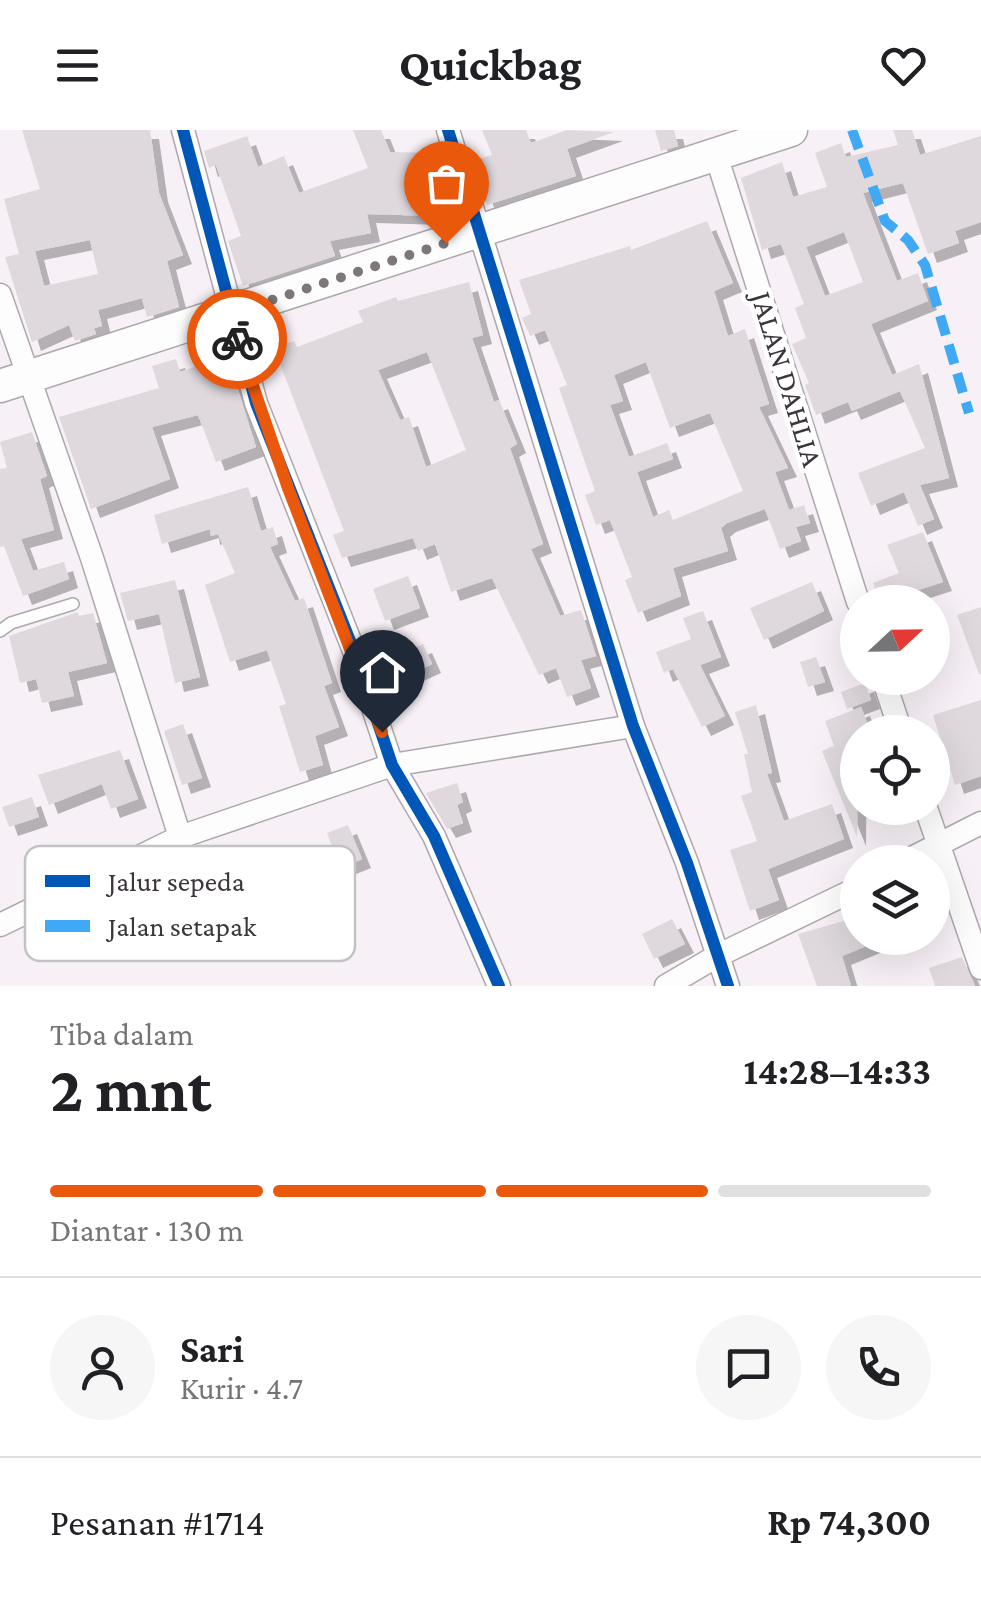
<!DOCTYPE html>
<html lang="id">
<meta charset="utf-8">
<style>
body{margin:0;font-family:"Crimson Pro",serif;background:#f6f6f6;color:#202124;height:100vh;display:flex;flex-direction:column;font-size:38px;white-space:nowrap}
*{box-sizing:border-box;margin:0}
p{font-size:32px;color:#757577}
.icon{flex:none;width:55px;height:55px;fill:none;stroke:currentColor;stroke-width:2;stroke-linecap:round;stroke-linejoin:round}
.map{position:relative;height:856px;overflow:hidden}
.sheet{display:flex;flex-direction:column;background:#fff;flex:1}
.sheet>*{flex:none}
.needle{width:65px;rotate:68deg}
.tools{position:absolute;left:840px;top:455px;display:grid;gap:20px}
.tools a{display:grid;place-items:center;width:110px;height:110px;border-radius:50%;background:#fff;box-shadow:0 10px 40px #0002;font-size:50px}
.pin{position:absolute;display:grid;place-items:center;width:85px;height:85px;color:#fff;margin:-102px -42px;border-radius:50% 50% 50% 0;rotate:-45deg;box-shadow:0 0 10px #0007}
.pin .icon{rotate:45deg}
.courier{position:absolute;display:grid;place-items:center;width:100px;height:100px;margin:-50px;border:8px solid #ea580c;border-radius:50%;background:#fff;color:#222;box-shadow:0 2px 12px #0007}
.summary em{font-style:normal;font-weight:700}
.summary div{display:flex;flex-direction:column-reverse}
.summary{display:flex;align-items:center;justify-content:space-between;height:170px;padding:0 50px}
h1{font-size:65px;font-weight:700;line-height:75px}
.bar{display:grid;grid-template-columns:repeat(4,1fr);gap:15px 10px;align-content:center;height:120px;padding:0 50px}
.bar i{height:12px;border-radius:8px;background:#e0e0e0}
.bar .on{background:#ea580c}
.bar p{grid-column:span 4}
.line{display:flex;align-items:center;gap:25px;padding:0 50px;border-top:2px solid #e0e0e0}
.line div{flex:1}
.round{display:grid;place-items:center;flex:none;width:105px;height:105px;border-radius:52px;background:#f6f6f6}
header{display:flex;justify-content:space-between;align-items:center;height:130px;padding:0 50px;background:#fff;font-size:45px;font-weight:700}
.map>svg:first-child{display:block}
.building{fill:#dfd9de;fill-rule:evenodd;filter:url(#shadow)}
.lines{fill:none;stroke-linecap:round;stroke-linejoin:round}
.lane-casing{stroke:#aea8ad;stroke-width:14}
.street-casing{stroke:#aea8ad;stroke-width:25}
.secondary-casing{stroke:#aea8ad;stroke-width:35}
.lane{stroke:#fefdfe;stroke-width:11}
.street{stroke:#fefdfe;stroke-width:22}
.secondary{stroke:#fefdfe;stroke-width:32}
.quiet{stroke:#3fa9f5;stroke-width:10;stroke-dasharray:20 10;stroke-linecap:butt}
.cycleway-casing{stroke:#fff;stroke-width:19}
.cycleway{stroke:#0057b8;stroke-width:12}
.done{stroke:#7d777c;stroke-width:10;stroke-dasharray:0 18}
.route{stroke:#ea580c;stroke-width:12}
.labels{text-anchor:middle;stroke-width:9;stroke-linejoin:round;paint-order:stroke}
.street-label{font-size:30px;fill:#3b363b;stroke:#fff}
.key{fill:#fff;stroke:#c4c3c4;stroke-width:2.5}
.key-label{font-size:28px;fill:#3b363b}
</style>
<header><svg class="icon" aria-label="menu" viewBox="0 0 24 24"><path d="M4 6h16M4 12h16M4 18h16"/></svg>Quickbag<svg class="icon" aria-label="heart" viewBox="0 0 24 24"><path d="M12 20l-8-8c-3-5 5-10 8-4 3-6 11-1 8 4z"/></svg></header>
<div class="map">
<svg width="981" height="856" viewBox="0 0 981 856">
<defs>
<filter id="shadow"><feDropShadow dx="9" dy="9" stdDeviation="0" flood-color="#0004"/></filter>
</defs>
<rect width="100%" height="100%" fill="#f7f0f6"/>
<g class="building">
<path d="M22 0H150L159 63 183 125 167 131 179 177 147 187 142 168 98 180 102 196 94 198 96 204 75 211 69 195 32 212 5 127 19 124 4 69 40 59ZM90 110 98 144 44 156 35 121Z"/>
<polygon points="353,0 381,0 390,22 436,23 435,86 367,84 371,103 330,111 335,126 243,156 228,111 241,106 216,35 209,38 204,21 247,6 258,37 284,26 299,63 368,38"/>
<polygon points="482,0 526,0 531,13 567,0 614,2 567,19 576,46 487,75 473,31 492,25"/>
<polygon points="655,0 674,0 678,16 661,21"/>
<path d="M893 0H912L920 25 981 6V92L955 101 959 113 928 124 903 53 863 63 897 151 918 143 928 171 871 194 892 245 919 234 949 348 920 355 934 389 918 396 904 362 871 376 858 343 925 318 900 261 852 281 848 272 816 285 805 255 809 253 792 214 806 208 795 178 804 174 781 114 762 120 741 48 782 32 793 67 827 57 815 23 841 13 846 27 898 15ZM844 102 863 152 825 166 806 117Z"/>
<path d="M707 91 733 153 714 161 728 206 745 199 769 274 759 277 788 338 775 342 789 380 804 375 810 393 796 397 801 411 780 419 765 379 727 393 721 398 728 421 673 438 681 466 638 483 625 450 632 447 610 390 596 395 585 365 595 361 559 258 567 255 545 200 530 206 522 188 531 184 519 150 630 116 631 120ZM646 232 670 298 710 283 743 361 673 390 669 380 653 387 637 342 673 329 667 313 629 327 610 275 623 271 614 245Z"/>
<path d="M469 152 483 205 472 208 494 272 499 270 517 314 510 318 543 414 531 419 560 486 581 480 596 526 581 530 591 558 567 567 556 538 539 545 492 448 451 462 435 414 418 421 413 408 342 428 333 405 344 401 274 218 294 211 297 217 363 192 358 181 396 167 398 171ZM427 222 466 320 426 337 409 287 400 290 378 240Z"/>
<polygon points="227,225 256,317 216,332 198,285 152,297 170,349 91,379 59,287 159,258 152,236 176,229 180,242"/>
<polygon points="32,302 47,346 40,349 54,400 21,409 33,441 64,432 69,449 23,466 4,416 0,417 0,339 7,338 0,312"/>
<polygon points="248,357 261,401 273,397 278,414 270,417 295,471 304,468 332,553 324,556 339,597 315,606 323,635 300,642 279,576 286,574 267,520 230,532 205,455 235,443 218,404 211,406 210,399 162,414 154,385"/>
<polygon points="923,402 943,452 881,472 873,453 899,443 887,415"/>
<polygon points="408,446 420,478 385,491 373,459"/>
<polygon points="175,450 200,547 175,553 159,484 128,491 120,463"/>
<polygon points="812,452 824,481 764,510 750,478"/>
<polygon points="981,477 981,544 979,544 957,485"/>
<polygon points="703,481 721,527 700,535 725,586 702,597 673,539 664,543 656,522 691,509 683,488"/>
<polygon points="78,482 79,486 93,483 107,533 68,542 74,566 42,573 36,549 20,553 9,506"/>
<polygon points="423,514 432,534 410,544 401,523"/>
<polygon points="816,527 825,552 808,557 800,532"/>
<polygon points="865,553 871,570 847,579 841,562"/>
<polygon points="981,570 981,646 955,655 933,585"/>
<polygon points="756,575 772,643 767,644 784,691 832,674 844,709 768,739 779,770 750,781 730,720 757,711 741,666 752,662 744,624 748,624 735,582"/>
<polygon points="861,577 869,598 858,602 857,707 822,621 834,616 825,591"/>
<polygon points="183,594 202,648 182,655 164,601"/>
<polygon points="120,620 138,669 111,679 102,654 49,675 38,645"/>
<polygon points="457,653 463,672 457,675 463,693 447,699 426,663"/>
<polygon points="32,667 39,687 9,697 2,677"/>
<polygon points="348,695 362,729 340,738 327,703"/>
<polygon points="858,787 858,808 886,808 842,826 851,856 817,856 798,804"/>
<polygon points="672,789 685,814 654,829 642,804"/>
<polygon points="962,827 975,856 935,856 929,838"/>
</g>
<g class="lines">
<defs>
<polyline id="lane" points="0,501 11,493 73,474"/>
<g id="street">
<polyline points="183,0 256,273 354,521 392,635 434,706 499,856"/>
<polyline points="448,0 633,596 687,733 728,856"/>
<polyline points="716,25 858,472"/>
<polyline points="0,165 92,428 180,707"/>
<polyline points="883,548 901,602"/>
<polyline points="926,678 981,838"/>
<polyline points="904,732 981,693"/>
<polyline points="0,795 180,707 392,635 633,596"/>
<polyline points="666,856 717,826 858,758"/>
</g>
<polyline id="secondary" points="0,256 791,0"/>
</defs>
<use href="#lane" class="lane-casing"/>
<use href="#street" class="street-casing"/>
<use href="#secondary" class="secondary-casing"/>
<use href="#lane" class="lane"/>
<use href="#street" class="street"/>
<use href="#secondary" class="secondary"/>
<polyline class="quiet" points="852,0 885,91 908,110 925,135 969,283"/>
<defs>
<g id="cycleway">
<polyline points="183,0 256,273 354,521 392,635 434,706 499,856"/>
<polyline points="448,0 633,596 687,733 728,856"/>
</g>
</defs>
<use href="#cycleway" class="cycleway-casing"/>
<use href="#cycleway" class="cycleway"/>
</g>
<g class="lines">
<polyline class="done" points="237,209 229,184 446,113"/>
<polyline class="route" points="237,209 288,358 382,602"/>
</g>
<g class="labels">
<g class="street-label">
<text transform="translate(787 249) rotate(73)" y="10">JALAN DAHLIA</text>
</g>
</g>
<rect x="25" y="716" width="330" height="115" rx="15" class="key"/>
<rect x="45" y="745" width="45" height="12" fill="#0057b8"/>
<rect x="45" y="790" width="45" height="12" fill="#3fa9f5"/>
<g class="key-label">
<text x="108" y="761">Jalur sepeda</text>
<text x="108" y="806">Jalan setapak</text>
</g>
</svg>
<div class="tools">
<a><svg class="needle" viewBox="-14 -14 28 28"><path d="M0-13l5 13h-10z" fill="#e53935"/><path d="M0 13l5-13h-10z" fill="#757577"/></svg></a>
<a><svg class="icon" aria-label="locate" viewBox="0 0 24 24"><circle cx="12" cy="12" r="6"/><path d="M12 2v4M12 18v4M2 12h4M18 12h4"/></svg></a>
<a><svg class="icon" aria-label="layers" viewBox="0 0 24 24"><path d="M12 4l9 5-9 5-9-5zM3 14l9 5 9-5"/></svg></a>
</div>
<div class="pin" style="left:446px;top:113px;background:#ea580c"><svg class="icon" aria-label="bag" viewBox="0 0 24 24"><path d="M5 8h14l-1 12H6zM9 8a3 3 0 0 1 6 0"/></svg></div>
<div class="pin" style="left:382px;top:602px;background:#1f2937"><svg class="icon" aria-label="home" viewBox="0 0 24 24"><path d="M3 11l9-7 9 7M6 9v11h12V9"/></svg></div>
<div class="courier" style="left:237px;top:209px"><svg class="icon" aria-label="bike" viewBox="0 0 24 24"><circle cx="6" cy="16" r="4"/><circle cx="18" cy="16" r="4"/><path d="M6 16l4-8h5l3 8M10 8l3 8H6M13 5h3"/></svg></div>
</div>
<section class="sheet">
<div class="summary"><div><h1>2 mnt</h1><p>Tiba dalam</p></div><em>14:28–14:33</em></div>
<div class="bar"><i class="on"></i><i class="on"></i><i class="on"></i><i></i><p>Diantar · 130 m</p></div>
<div class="line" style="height:180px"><a class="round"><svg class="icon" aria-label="person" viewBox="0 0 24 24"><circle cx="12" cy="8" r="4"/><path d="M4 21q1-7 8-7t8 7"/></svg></a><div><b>Sari</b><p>Kurir · 4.7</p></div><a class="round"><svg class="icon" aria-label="chat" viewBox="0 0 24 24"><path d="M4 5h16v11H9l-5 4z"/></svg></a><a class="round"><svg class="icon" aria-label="phone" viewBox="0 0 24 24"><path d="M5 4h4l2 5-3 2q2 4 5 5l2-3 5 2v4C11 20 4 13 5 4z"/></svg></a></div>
<div class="line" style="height:130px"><div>Pesanan #1714</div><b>Rp 74,300</b></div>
</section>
